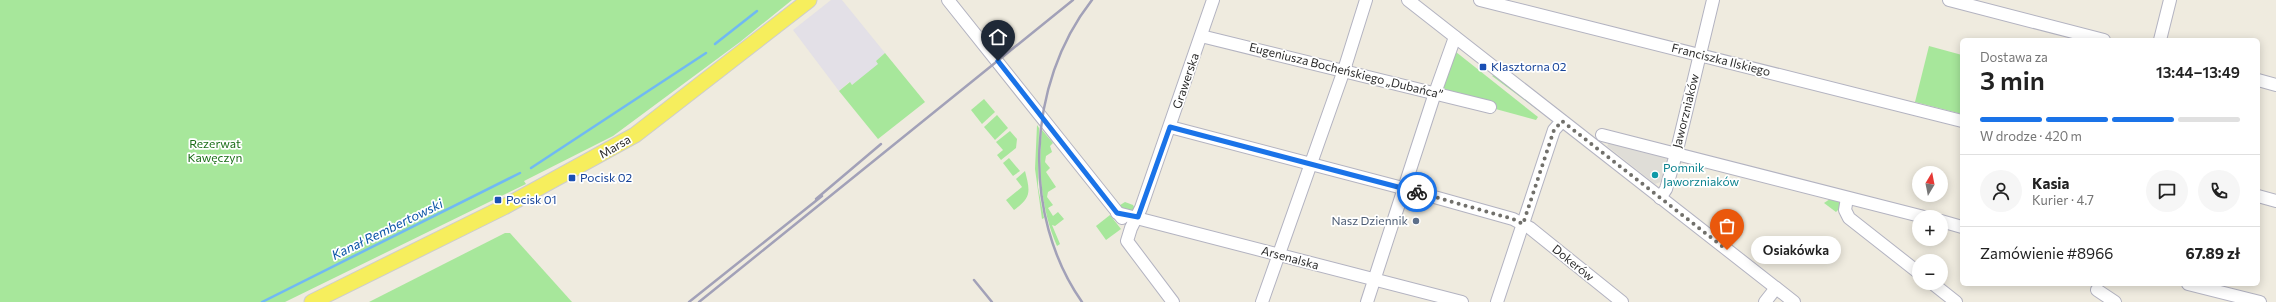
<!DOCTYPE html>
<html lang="pl">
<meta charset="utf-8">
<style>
body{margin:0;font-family:Commissioner,sans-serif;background:#f6f6f6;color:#222;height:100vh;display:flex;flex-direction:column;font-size:15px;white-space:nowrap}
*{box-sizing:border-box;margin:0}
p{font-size:13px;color:#767676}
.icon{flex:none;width:22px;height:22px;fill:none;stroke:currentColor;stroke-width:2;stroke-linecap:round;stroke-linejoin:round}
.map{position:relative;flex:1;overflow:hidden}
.details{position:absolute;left:1960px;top:38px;width:300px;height:248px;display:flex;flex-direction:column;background:#fff;border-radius:6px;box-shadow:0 2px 10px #0003}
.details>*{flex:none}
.needle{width:26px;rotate:10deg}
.tools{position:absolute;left:1912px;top:166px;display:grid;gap:8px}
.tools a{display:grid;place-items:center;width:36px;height:36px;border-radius:50%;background:#fff;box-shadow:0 2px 10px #0003;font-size:20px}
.pin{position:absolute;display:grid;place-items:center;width:34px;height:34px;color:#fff;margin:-41px -17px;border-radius:50% 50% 50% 0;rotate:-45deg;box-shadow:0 0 4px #0007}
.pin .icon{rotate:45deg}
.courier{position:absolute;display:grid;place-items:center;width:40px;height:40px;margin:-20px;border:3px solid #1a73e8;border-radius:50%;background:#fff;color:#222;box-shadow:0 1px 5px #0007}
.bubble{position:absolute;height:28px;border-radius:14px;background:#fff;box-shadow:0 2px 10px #0003;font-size:13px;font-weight:600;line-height:28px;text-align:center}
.head em{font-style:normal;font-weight:600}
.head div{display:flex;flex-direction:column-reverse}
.head{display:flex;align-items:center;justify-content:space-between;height:68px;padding:0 20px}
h1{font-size:26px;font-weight:600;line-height:30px}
.bar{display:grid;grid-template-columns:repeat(4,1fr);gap:6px 4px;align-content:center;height:48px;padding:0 20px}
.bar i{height:5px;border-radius:3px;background:#e0e0e0}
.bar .selected{background:#1a73e8}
.bar p{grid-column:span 4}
.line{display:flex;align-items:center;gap:10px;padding:0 20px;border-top:1px solid #e0e0e0}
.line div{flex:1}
.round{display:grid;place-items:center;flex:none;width:42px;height:42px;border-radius:21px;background:#f6f6f6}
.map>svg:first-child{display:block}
.industrial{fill:#e3e0e7}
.green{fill:#a7e79b}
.plaza{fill:#dfddd7}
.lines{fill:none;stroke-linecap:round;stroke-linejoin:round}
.stream{stroke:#70b9f3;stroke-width:2.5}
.minor-casing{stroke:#b3b3c1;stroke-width:14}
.major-casing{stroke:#cdcdcd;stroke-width:17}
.minor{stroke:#fff;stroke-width:12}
.major{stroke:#f6ee5d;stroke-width:15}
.rail{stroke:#a2a1b8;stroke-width:2.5}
.done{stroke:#71706b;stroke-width:4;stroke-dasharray:0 7.2}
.route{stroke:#1a73e8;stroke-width:5}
.transit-dot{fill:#1a4fb4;stroke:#fff;stroke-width:1.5}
.culture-dot{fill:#0f9aa8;stroke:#fff;stroke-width:1.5}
.service-dot{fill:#5c6f8a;stroke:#fff;stroke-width:1.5}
.labels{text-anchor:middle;stroke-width:3.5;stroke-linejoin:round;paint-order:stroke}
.street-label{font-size:12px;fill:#2d2d2d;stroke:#fff}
.transit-label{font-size:12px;fill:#164399;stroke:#fff;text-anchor:start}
.park-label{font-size:12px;fill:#1b6f18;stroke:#fff}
.culture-label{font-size:12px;fill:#0d838f;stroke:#fff;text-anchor:start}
.service-label{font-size:12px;fill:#4e5e75;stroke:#fff;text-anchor:end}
.water-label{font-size:13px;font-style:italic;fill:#0953a6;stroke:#fff}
</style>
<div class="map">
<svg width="2276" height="302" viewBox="0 0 2276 302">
<rect width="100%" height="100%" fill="#efebdf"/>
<polygon class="industrial" points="831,0 842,0 885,53 876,61 879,64 859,80 852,85 849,82 839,91 793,30"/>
<g class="green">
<polygon points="0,0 792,0 740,42 613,136 524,181 526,184 285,302 0,302"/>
<polygon points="1929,46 1962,55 1962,114 1915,102"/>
<polygon points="1456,52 1538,117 1536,120 1492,108 1448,92 1443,87"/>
<polygon points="885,53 925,102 878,139 839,91 850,82 852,85 878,64 876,61"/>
<polygon points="1495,74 1543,112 1542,113 1492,76"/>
<polygon points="984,99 995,112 982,124 971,110"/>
<polygon points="997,115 1008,128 995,140 984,127"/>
<polygon points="1037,125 1039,128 1038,187 1044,218 1042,219 1035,169"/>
<path d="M1042 130 1053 143 1050 146 1052 152 1046 156 1045 162 1050 168 1046 172 1056 187 1048 192 1047 197 1053 205 1048 208 1053 216 1058 212 1064 219 1055 226 1052 225 1060 244 1057 246C1041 209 1038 169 1042 130Z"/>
<polygon points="1010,131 1017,139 1016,148 1001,160 997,155 1003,150 996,142"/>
<polygon points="1009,158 1020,171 1013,176 1003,163"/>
<path d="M1025 171C1030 191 1032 197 1014 210L1006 200 1022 187 1016 179Z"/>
<polygon points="1830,199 1840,202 1840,208 1836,212 1824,203"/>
<polygon points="1125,202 1133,205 1135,209 1130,211 1117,207"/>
<polygon points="1110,215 1121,229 1106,240 1096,226"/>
<polygon points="505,233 510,233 572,302 369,302"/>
</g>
<polygon class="plaza" points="1610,141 1669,156 1663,181 1655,184 1607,146"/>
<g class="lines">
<g class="stream">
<polyline points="715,44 757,11"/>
<polyline points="531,168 706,53"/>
<polyline points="262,302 520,173"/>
</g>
<defs>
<g id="minor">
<polyline points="948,0 1122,218"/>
<polyline points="1408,0 1794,302"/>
<polyline points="1480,0 1962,121"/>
<polyline points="1949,0 2104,40"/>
<polyline points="1201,36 1490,107"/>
<polyline points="2160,40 2170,0"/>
<polyline points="2258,80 2276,85"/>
<polyline points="1170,127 1395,186 1513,219 1530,228 1622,302"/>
<polyline points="1602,135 1924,217"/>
<polyline points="2258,196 2276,201"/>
<polyline points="1660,198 1666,189 1676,154 1713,0"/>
<polyline points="1847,198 1845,210 1849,218 1919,273"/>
<polyline points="1117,213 1462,302"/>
<polyline points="1941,221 1962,227"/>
<polyline points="1932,283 1956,302"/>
<polyline points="2188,284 2260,302"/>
<polyline points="2097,290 2115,302"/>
<polyline points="1173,302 1127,241 1131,228 1141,208 1213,0"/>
<polyline points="1262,302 1344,70 1366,0"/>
<polyline points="1367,302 1435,93 1455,37"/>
<polyline points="1497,302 1554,130 1562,121"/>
<polyline points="1765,302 1776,288"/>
</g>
<polyline id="major" points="312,302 504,207 635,135 809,0"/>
</defs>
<use href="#minor" class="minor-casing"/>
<use href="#major" class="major-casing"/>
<use href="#minor" class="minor"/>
<use href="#major" class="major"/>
<g class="rail">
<polyline points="816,199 881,144"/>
<polyline points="974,280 992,302"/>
<polyline points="689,302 822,196"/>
<polyline points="699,302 1073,0"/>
<path d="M1082 302C1021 215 1026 84 1092 0"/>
</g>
</g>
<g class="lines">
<polyline class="done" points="1417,192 1513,219 1523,224 1554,130 1562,121 1727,250"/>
<polyline class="route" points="998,61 1117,213 1138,217 1170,127 1417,192"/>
</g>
<g class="transit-dot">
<rect x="1479" y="63" width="8" height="8" rx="2"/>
<rect x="568" y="174" width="8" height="8" rx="2"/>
<rect x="494" y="196" width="8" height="8" rx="2"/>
</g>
<circle class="culture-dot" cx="1655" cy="175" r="4"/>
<circle class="service-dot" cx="1416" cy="221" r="4"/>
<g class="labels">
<g class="street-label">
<text transform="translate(1721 60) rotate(14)" y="4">Franciszka Ilskiego</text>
<text transform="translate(1346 71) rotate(14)" y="4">Eugeniusza Bocheńskiego „Dubańca”</text>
<text transform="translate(1186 81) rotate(-71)" y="4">Grawerska</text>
<text transform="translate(1686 111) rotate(-76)" y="4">Jaworzniaków</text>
<text transform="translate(615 147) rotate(-30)" y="4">Marsa</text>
<text transform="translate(1290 258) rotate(15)" y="4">Arsenalska</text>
<text transform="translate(1573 263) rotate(39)" y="4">Dokerów</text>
</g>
<g class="transit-label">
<text x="1491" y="71">Klasztorna 02</text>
<text x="580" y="182">Pocisk 02</text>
<text x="506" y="204">Pocisk 01</text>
</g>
<g class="park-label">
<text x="215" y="148">Rezerwat<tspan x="215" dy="14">Kawęczyn</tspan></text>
</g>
<g class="culture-label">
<text x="1663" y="172">Pomnik<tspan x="1663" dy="14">Jaworzniaków</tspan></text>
</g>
<g class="service-label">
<text x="1408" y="225">Nasz Dziennik</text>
</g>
<g class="water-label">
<text transform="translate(387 229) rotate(-26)" y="5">Kanał Rembertowski</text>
</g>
</g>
</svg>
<div class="tools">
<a><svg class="needle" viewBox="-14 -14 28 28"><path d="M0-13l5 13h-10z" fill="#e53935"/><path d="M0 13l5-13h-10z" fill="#767676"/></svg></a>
<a>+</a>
<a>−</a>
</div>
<div class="pin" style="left:1727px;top:250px;background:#ea580c"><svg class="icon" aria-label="bag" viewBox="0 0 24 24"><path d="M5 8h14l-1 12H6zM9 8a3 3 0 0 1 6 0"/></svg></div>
<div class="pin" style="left:998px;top:61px;background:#1f2937"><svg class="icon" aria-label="home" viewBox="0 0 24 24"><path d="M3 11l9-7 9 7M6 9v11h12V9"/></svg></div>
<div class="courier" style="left:1417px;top:192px"><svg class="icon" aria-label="bike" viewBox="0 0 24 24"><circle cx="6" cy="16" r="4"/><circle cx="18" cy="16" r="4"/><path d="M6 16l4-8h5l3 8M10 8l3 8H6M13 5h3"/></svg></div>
<div class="bubble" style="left:1751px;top:236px;width:90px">Osiakówka</div>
<section class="details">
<div class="head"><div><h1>3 min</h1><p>Dostawa za</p></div><em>13:44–13:49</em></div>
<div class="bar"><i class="selected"></i><i class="selected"></i><i class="selected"></i><i></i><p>W drodze · 420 m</p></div>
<div class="line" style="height:72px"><a class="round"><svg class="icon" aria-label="person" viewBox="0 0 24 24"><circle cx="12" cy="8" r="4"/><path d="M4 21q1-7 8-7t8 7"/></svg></a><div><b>Kasia</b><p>Kurier · 4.7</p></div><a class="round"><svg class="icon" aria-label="chat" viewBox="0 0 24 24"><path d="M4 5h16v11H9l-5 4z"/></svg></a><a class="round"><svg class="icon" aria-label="phone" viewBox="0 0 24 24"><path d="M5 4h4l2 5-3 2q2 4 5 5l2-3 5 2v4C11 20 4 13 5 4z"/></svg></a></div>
<div class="line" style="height:52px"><div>Zamówienie #8966</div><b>67.89 zł</b></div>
</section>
</div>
